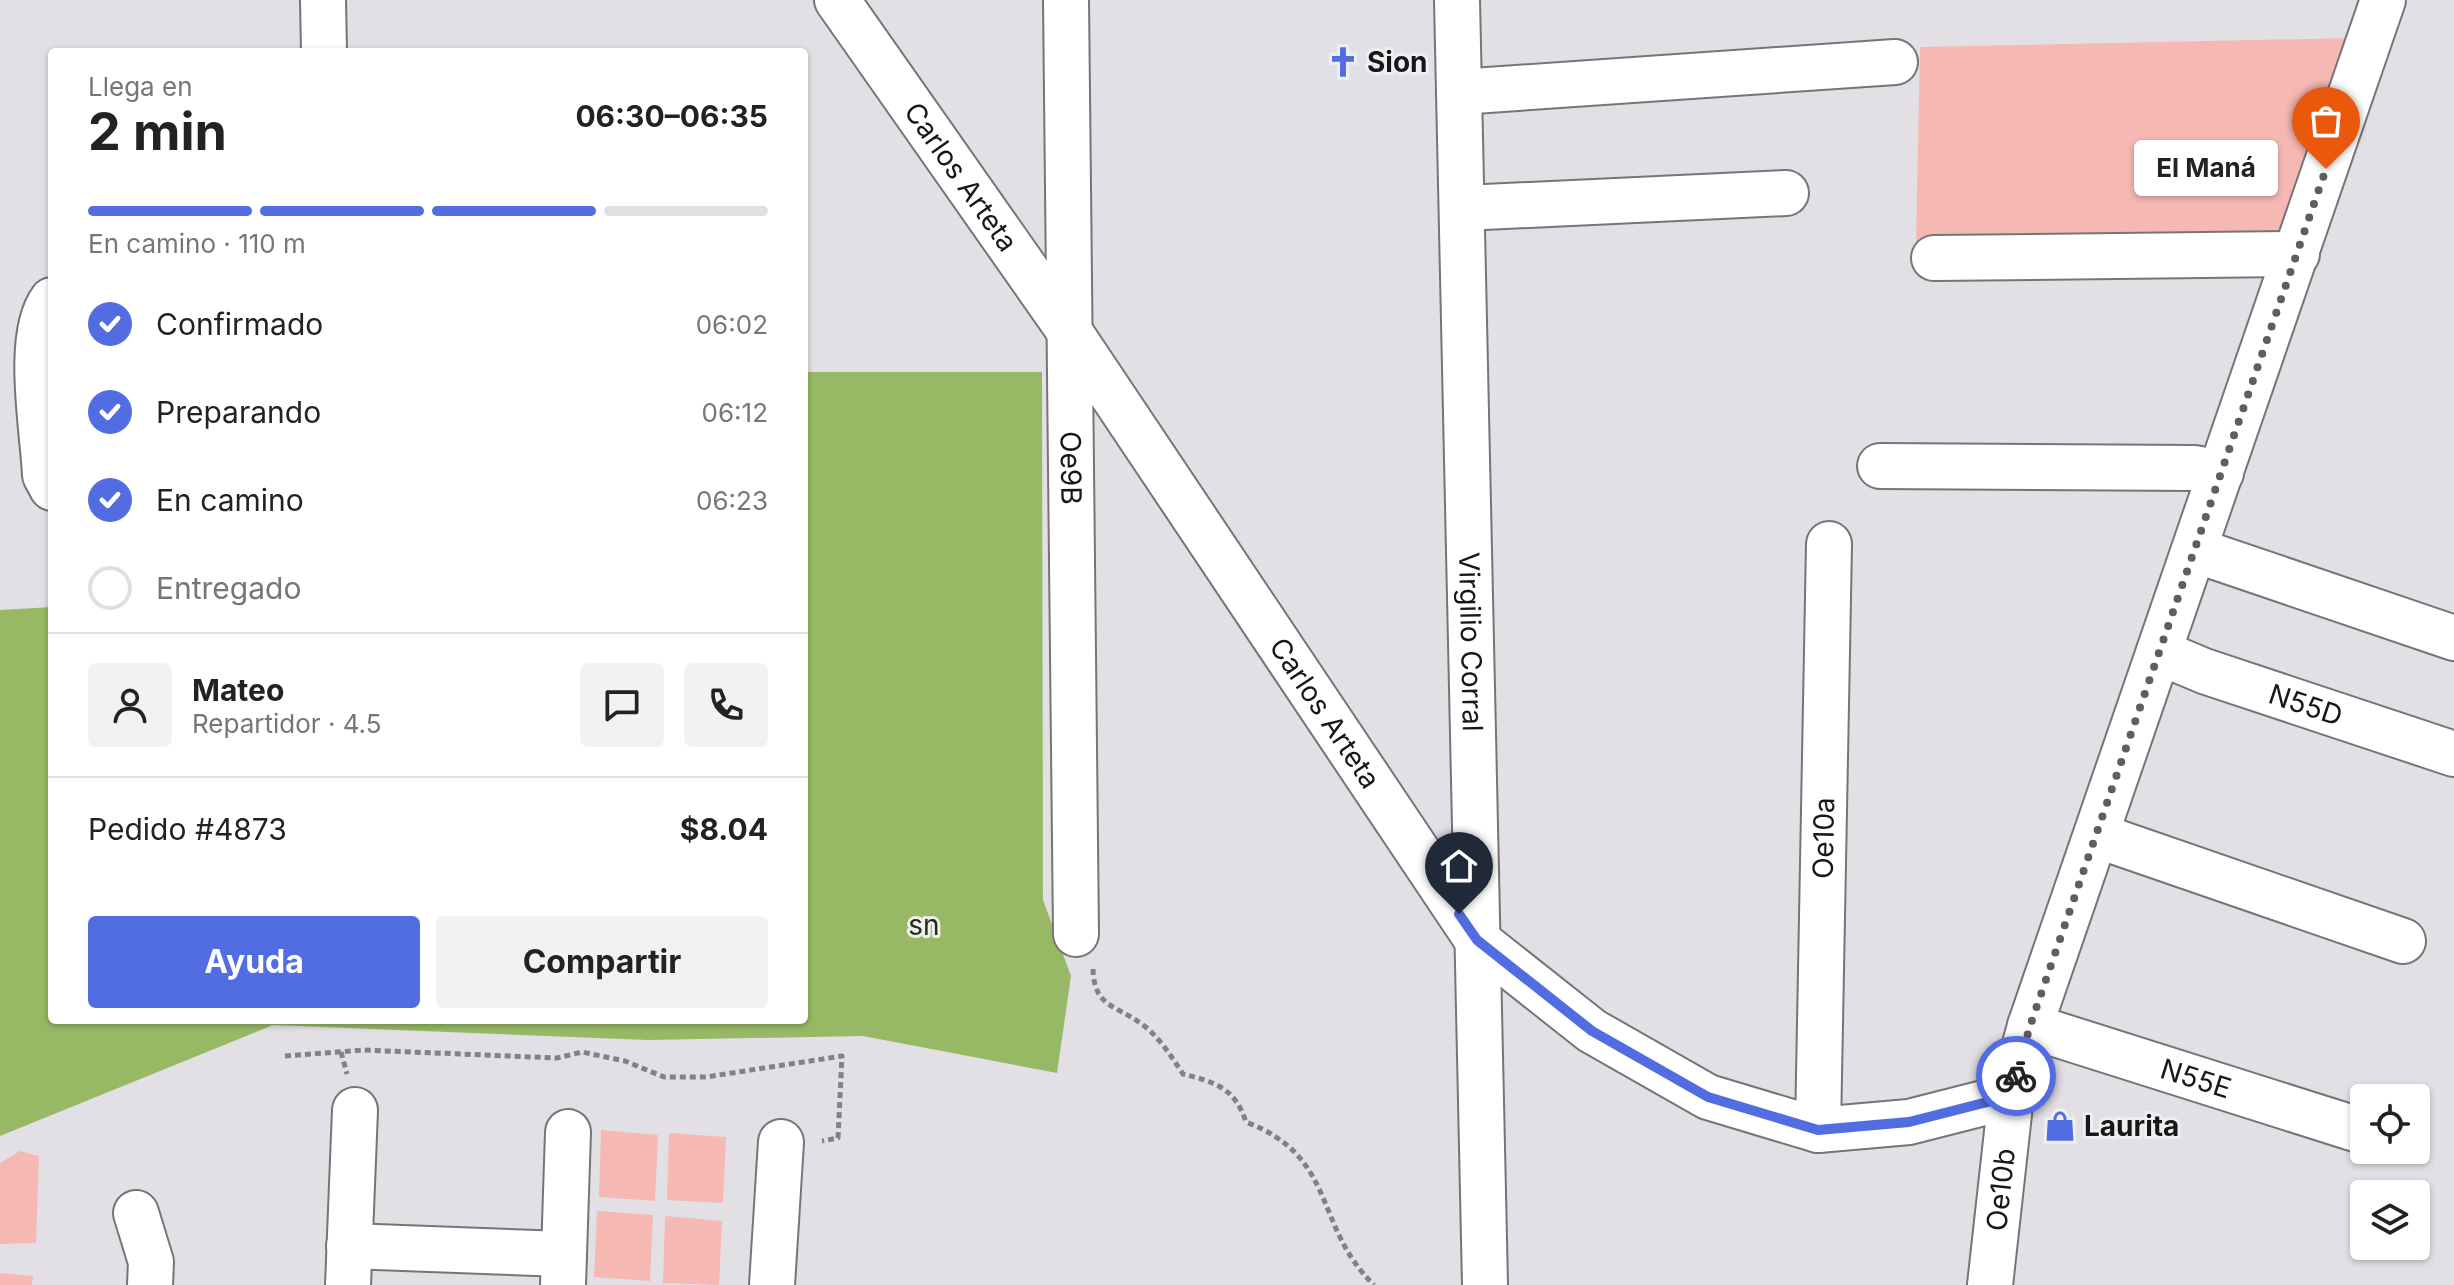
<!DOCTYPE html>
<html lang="es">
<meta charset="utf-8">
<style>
body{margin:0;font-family:Inter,sans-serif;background:#f2f2f2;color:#222;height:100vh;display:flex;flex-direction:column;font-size:30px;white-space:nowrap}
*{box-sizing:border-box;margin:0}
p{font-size:26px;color:#767676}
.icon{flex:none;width:44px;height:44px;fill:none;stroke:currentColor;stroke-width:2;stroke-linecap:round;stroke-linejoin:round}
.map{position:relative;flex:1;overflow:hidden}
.details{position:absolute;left:48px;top:48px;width:760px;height:976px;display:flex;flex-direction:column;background:#fff;border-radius:8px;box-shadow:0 2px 6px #0004}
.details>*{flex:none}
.buttons{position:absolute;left:2350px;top:1084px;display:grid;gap:16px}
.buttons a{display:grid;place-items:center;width:80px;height:80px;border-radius:8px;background:#fff;box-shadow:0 2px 6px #0004;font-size:40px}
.pin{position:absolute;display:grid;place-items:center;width:68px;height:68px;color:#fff;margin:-82px -34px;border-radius:50% 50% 50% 0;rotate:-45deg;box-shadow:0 0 8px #0007}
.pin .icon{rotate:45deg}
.courier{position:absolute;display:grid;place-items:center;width:80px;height:80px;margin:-40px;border:6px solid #526ce1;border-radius:50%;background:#fff;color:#222;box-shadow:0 2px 10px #0007}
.bubble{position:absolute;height:56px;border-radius:8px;background:#fff;box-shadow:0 2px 6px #0004;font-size:26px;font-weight:700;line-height:56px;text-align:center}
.summary em{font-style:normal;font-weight:700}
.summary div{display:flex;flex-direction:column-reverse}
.summary{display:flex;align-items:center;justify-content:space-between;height:136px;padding:0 40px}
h1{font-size:52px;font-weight:700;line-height:60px}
.bar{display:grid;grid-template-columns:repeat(4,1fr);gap:12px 8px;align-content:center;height:96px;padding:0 40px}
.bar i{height:10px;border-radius:6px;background:#e0e0e0}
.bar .active{background:#526ce1}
.bar p{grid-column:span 4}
.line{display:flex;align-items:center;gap:20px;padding:0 40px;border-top:2px solid #e0e0e0}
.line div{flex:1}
.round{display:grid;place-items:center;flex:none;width:84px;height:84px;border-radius:8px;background:#f2f2f2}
ol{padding:0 40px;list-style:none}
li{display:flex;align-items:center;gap:24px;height:88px}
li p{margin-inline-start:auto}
li .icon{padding:8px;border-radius:50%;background:#526ce1;color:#fff;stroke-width:4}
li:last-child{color:#767676}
li i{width:44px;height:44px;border:4px solid #e0e0e0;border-radius:50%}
.cta{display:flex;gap:16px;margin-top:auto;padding:16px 40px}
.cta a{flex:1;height:92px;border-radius:8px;background:#526ce1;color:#fff;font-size:32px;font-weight:700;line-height:92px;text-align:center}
.cta a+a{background:#f2f2f2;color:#222}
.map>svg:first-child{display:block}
.forest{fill:#97b965}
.building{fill:#f5b8b3}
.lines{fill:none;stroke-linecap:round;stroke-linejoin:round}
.minor-casing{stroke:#767478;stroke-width:48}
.path{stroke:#828184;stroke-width:5;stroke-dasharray:6 4;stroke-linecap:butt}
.minor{stroke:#fff;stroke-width:44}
.done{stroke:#5e5d60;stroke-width:8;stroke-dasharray:0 14.4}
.route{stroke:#526ce1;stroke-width:10}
.labels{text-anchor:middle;stroke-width:6;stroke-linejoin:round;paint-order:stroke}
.poi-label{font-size:28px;font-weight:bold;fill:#171718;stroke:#efeef2;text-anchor:start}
.street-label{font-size:28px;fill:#171718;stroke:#efeef2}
.park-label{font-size:28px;fill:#222f0b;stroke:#efeef2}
</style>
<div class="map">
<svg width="2454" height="1285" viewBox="0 0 2454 1285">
<rect width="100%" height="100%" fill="#e2e0e5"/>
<polygon class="forest" points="804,372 1042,372 1043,900 1071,976 1057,1073 863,1036 648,1040 273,1025 0,1136 0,610 52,607 52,1020 804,1020"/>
<g class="building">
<polygon points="2353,38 2284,242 1916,244 1920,47"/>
<polygon points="601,1130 658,1135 655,1201 599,1197"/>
<polygon points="669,1133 726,1137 723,1203 667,1200"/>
<polygon points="20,1151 39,1156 36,1243 0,1244 0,1163"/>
<polygon points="597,1211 653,1215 650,1281 594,1277"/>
<polygon points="665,1216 722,1221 719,1285 663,1283"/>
<polygon points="0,1273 33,1276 32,1285 0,1285"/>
</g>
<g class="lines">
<defs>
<g id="minor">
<polyline points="323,0 324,52"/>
<path id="s1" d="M837 0 1072 335 1477 940 1592 1031 1708 1097 1818 1130 1909 1122 2011 1096"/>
<path id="s2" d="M1066 0 1076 934"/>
<path id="s3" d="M1457 0 1485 1285"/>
<polyline points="1459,92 1895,62"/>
<polyline points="1463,208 1786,193"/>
<polyline points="1934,258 2297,254"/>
<path d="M52 300C25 336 43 430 45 475L52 488"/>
<polyline points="1880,466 2195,468 2221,473"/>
<polyline points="2195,550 2454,638"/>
<path id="s4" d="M2159 652 2204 671 2454 754"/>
<polyline points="2096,835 2403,941"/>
<path id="s5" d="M2030 1026 2362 1131"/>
<path id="s6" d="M1818 1130 1829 544"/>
<polyline points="136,1213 151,1262 150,1285"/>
<polyline points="349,1246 564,1254"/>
<polyline points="348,1285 355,1110"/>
<polyline points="563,1285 568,1132"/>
<polyline points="772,1285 781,1142"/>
<path id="s7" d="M1990 1285 2011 1096 2030 1026 2383 0"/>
</g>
</defs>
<use href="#minor" class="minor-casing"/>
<g class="path">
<path d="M1093 969C1094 1008 1117 1005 1143 1025 1160 1038 1171 1056 1183 1074 1215 1082 1235 1088 1246 1122 1338 1157 1313 1226 1374 1285"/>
<polyline points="341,1052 347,1074"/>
<polyline points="285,1056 363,1050 557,1058 582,1052 625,1061 664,1077 706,1077 842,1056 838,1138 822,1141"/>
</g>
<use href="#minor" class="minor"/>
</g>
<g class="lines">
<polyline class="done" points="2016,1076 2030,1026 2326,169"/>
<polyline class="route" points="1459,914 1477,940 1592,1031 1708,1097 1818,1130 1909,1122 2011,1096 2016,1076"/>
</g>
<defs>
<symbol id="church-bare" viewBox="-9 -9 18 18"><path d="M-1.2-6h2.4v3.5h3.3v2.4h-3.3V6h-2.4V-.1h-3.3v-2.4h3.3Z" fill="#526ce1" stroke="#efeef2" stroke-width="2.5" paint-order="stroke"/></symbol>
<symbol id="shop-bare" viewBox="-9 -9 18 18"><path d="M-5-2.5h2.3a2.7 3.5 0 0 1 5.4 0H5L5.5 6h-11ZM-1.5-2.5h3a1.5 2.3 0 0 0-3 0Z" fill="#526ce1" stroke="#efeef2" stroke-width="2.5" paint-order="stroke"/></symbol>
</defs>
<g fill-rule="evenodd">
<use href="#church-bare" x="1321" y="40" width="44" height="44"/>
<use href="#shop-bare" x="2038" y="1104" width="44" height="44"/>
</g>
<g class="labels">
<g class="poi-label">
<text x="1367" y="72">Sion</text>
<text x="2084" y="1136">Laurita</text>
</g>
<g class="street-label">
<text dy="10" stroke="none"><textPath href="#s1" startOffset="216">Carlos Arteta</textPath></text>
<text dy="10" stroke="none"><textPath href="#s2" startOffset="468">Oe9B</textPath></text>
<text dy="10" stroke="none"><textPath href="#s3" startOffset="642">Virgilio Corral</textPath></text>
<text dy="10" stroke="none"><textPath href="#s4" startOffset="156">N55D</textPath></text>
<text dy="10" stroke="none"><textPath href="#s1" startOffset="864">Carlos Arteta</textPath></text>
<text dy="10" stroke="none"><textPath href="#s6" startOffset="292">Oe10a</textPath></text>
<text dy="10" stroke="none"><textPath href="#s5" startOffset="174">N55E</textPath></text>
<text dy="10" stroke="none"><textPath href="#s7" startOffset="96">Oe10b</textPath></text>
</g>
<g class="park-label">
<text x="924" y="935">sn</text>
</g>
</g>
</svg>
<div class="buttons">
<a><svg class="icon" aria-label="locate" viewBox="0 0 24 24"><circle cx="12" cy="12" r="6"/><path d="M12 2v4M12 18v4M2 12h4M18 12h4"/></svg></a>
<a><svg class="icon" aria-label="layers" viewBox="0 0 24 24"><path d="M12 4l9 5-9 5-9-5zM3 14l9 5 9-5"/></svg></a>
</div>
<div class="pin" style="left:2326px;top:169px;background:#ea580c"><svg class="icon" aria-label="bag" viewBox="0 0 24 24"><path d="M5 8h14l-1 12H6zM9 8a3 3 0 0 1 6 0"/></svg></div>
<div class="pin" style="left:1459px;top:914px;background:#1f2937"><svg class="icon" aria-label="home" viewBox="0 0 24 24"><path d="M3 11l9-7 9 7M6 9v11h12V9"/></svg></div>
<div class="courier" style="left:2016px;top:1076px"><svg class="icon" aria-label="bike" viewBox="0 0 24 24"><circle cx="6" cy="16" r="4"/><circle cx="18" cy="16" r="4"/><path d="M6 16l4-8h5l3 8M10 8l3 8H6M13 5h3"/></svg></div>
<div class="bubble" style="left:2134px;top:140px;width:144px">El Maná</div>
<section class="details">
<div class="summary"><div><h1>2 min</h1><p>Llega en</p></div><em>06:30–06:35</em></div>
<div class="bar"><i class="active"></i><i class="active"></i><i class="active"></i><i></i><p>En camino · 110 m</p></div>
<ol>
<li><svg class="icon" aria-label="check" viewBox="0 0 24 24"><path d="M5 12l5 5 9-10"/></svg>Confirmado<p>06:02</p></li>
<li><svg class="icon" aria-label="check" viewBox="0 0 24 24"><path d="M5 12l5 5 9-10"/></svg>Preparando<p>06:12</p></li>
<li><svg class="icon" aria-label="check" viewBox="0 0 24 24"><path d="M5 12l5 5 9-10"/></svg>En camino<p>06:23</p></li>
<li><i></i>Entregado</li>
</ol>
<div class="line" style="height:144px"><a class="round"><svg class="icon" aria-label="person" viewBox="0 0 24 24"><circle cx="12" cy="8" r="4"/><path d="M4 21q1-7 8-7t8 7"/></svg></a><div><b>Mateo</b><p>Repartidor · 4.5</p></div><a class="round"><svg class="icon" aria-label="chat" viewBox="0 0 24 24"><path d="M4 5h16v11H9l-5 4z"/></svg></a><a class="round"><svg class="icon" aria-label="phone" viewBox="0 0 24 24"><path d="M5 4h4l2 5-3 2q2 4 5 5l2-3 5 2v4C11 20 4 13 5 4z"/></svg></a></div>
<div class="line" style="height:104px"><div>Pedido #4873</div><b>$8.04</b></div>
<div class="cta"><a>Ayuda</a><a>Compartir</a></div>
</section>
</div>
